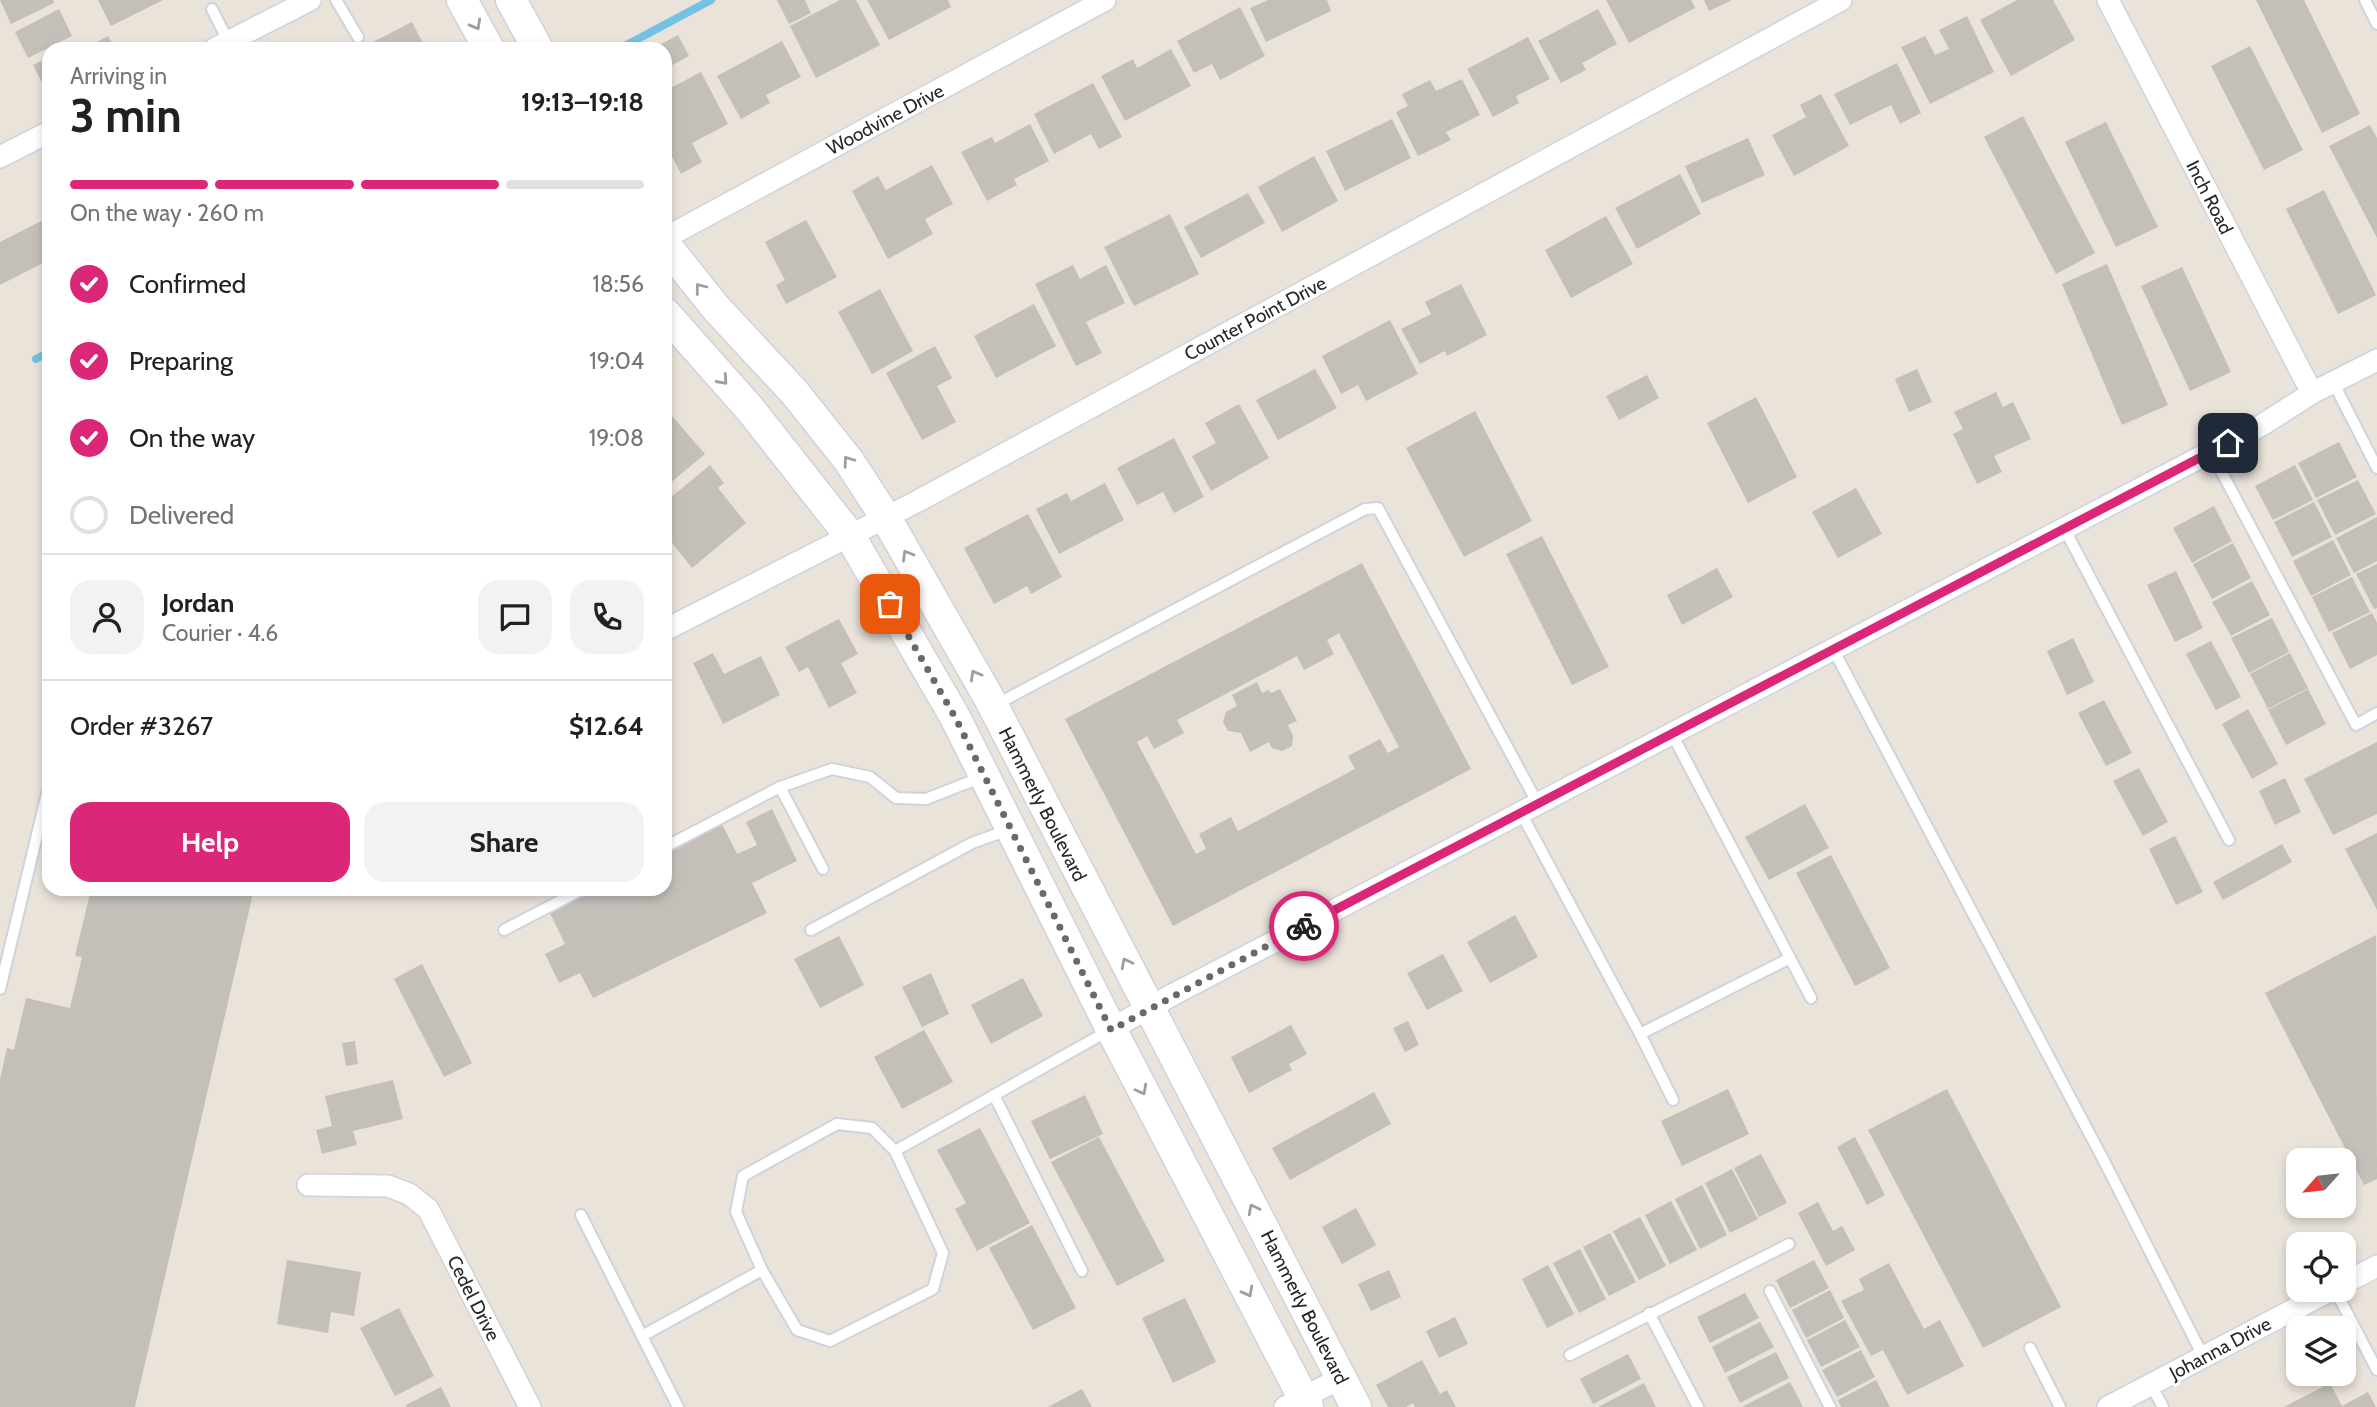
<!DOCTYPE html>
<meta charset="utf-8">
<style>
body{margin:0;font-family:Cabin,sans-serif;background:#f2f2f2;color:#202124;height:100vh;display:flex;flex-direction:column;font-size:26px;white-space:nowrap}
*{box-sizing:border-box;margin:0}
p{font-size:23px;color:#757577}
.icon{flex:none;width:38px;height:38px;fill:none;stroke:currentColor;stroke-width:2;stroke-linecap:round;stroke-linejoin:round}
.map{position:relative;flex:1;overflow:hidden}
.drawer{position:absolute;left:42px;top:42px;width:630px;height:854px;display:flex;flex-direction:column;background:#fff;border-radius:21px;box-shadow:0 4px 10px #0003}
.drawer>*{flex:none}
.needle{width:46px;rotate:243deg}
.controls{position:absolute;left:2286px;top:1148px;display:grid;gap:14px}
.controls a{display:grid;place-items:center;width:70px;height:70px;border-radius:14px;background:#fff;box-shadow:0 4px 10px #0003;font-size:35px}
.pin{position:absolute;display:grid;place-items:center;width:60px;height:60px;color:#fff;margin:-30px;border-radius:14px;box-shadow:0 4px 10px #0006}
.courier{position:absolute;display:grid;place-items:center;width:70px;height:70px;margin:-35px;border:5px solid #db2777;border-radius:50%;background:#fff;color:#222;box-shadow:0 2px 9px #0007}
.head em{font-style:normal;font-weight:700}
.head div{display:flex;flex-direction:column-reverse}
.head{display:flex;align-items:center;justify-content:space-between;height:119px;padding:0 28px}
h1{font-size:46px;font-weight:700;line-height:52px}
.bar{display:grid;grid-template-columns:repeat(4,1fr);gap:10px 7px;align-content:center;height:84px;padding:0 28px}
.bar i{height:9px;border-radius:5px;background:#e0e0e0}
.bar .selected{background:#db2777}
.bar p{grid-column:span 4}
.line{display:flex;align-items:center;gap:18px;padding:0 28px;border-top:2px solid #e0e0e0}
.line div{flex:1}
.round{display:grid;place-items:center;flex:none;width:74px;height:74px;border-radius:21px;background:#f2f2f2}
ol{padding:0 28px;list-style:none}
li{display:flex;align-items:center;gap:21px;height:77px}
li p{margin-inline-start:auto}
li .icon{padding:7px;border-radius:50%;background:#db2777;color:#fff;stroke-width:4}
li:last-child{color:#757577}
li i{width:38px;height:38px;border:4px solid #e0e0e0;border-radius:50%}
.button{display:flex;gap:14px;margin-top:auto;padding:14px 28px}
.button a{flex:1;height:80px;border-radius:21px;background:#db2777;color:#fff;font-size:28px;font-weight:700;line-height:80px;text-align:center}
.button a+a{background:#f2f2f2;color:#202124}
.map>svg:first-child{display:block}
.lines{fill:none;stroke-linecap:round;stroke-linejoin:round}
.stream{stroke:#74c2e3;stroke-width:8}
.building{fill:#c4bfb9;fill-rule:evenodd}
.lane-casing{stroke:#cfd2df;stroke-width:14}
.street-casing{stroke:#cfd2df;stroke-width:24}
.secondary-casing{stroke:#cfd2df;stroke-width:33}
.lane{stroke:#fff;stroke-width:10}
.street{stroke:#fff;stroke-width:21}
.secondary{stroke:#fff;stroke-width:30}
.oneway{stroke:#9e9e9e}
.done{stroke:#6b6966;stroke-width:7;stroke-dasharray:0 12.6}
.route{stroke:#db2777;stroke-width:9}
.labels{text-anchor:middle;stroke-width:6;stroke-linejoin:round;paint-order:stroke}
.street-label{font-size:19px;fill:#272727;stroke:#fff}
</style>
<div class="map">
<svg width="2377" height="1407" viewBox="0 0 2377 1407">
<rect width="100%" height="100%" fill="#e9e3da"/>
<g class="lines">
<g class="stream">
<polyline points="619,49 711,0"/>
<polyline points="36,359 49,352"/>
</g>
</g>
<g class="building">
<polygon points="0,0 53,0 54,3 11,24"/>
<polygon points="98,0 163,0 111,26"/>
<polygon points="777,0 805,0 811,13 789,24"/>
<polygon points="840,0 856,0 880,45 816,78 790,26"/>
<polygon points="867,0 948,0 951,7 889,40"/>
<polygon points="1268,0 1327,0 1331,11 1266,42 1250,8"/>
<polygon points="1606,0 1691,0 1695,8 1629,43"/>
<polygon points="1704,0 1732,0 1709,11"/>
<polygon points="2017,0 2053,0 2075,40 2011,76 1980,20"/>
<polygon points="2256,0 2304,0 2360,114 2322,133"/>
<polygon points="1240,7 1265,56 1220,80 1212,64 1194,73 1177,41"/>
<polygon points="59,9 72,36 28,58 15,32"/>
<polygon points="1598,9 1617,44 1582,63 1586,70 1561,83 1538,41"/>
<polygon points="1967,16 1994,72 1930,104 1901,47 1925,36 1935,55 1949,49 1939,30"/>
<polygon points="412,22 426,49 359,49"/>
<polygon points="678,35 689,56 665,69 665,49 652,49"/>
<polygon points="108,36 116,49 91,49 89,46"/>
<polygon points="1528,37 1550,79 1516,96 1519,103 1493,117 1467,69"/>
<polygon points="782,41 801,77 766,95 770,103 741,119 717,76"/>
<polygon points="2250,46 2303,150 2264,170 2211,66"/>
<polygon points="1171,49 1191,86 1125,121 1101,76 1133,59 1137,68"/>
<polygon points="49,57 49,90 46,91 33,65"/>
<polygon points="1897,63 1921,113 1900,124 1891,105 1850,125 1834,94"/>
<polygon points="701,72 728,124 692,143 702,162 681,174 665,143 665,91"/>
<polygon points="1462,79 1480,115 1446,132 1451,140 1418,156 1396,112 1408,106 1402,94 1430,80 1436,91"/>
<polygon points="1093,83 1122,137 1099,149 1091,134 1054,154 1034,114"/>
<polygon points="1821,94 1849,146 1794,176 1772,135 1806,117 1800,105"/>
<polygon points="2023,116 2095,253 2056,274 1984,137"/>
<polygon points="1392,119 1411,158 1345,191 1326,151"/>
<polygon points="2106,122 2158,227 2116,247 2065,142"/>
<polygon points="1030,124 1049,161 1014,179 1017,185 987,201 961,152 992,137 995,143"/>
<polygon points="2370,125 2377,138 2377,238 2329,146"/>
<polygon points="1748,138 1765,175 1702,203 1685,166"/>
<polygon points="1314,156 1338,201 1282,232 1258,187"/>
<polygon points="932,165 953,204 925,219 933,234 888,259 852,191 878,176 886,190"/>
<polygon points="1680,174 1701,214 1637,249 1615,208"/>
<polygon points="2324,190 2376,295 2338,314 2286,209"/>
<polygon points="1248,193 1265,223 1201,258 1184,227"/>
<polygon points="1170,214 1199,274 1134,306 1104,247"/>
<polygon points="1606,216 1633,264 1571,298 1545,250"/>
<polygon points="45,219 49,227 49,260 0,285 0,242"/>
<polygon points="806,220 837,277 786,304 776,285 785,280 765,242"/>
<polygon points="2107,264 2168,405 2122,425 2062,284"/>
<polygon points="1073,265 1080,279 1106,265 1125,303 1086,322 1102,353 1076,366 1035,284"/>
<polygon points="2182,267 2231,372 2190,391 2141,286"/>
<polygon points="1461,284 1487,335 1447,356 1445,351 1420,364 1401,329 1431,314 1425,302"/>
<polygon points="880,289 913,351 872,374 838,312"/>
<polygon points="1034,304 1056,346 996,378 974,336"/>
<polygon points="1390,320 1418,374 1366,401 1358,385 1341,394 1322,356"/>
<polygon points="935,346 952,378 937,386 956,422 922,440 886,373"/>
<polygon points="1315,369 1337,408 1278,440 1256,400"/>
<polygon points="1917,369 1932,402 1909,412 1895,379"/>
<polygon points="1647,375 1659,398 1619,420 1606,396"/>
<polygon points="1996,392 2003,407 2013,402 2031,439 1994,456 2002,472 1977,484 1953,434 1963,429 1954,412"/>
<polygon points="1756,397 1797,477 1748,503 1707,423"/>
<polygon points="1239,404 1269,458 1211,491 1192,456 1216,443 1205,423"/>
<polygon points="665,408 705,454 669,484 665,479"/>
<polygon points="1475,411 1532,521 1464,557 1406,448"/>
<polygon points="1174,438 1204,497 1174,513 1163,492 1137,505 1117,468"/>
<polygon points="2339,442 2357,477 2316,498 2298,463"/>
<polygon points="710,465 724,483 718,488 746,523 692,568 669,539 665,542 665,502"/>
<polygon points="2295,465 2313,500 2273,520 2255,486"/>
<polygon points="2358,480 2376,514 2335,535 2317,500"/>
<polygon points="1105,483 1124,520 1059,554 1036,509 1067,493 1071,501"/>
<polygon points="1856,488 1882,534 1838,558 1812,512"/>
<polygon points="2314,502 2332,537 2292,557 2274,522"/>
<polygon points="2214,506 2232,541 2192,563 2173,528"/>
<polygon points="1028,514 1062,577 1031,594 1027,586 994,604 964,548"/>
<polygon points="2377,517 2377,561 2354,573 2336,538"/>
<polygon points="1542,536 1609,667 1572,685 1506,554"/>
<polygon points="2333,540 2351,575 2311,596 2293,561"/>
<polygon points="2233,543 2251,578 2212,599 2193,564"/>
<path d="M1362 563 1471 769 1173 926 1065 719ZM1339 633 1399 747 1388 753 1380 739 1348 756 1355 769 1238 831 1231 817 1199 834 1206 849 1196 854 1137 742 1147 736 1154 749 1184 733 1177 720 1297 656 1304 670 1334 654 1327 640Z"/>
<polygon points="2377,564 2377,608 2374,609 2356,574"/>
<polygon points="1717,568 1733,597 1682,625 1667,595"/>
<polygon points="2176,571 2203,628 2175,642 2147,585"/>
<polygon points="2352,577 2370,612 2329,632 2312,597"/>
<polygon points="2252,581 2270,615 2231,636 2212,602"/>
<polygon points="2372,613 2377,623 2377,655 2350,669 2332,633"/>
<polygon points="2272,618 2289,652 2249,673 2231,638"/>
<polygon points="839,619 858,654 841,663 857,693 829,708 808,667 799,672 785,647"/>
<polygon points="2073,638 2094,682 2067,695 2047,651"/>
<polygon points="2211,641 2241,697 2216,710 2186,654"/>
<polygon points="713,653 724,674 761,656 780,695 723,724 693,663"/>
<polygon points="2290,653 2308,688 2268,709 2250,674"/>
<polygon points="1257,682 1262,693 1269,690 1271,693 1280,689 1297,721 1288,725 1293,736 1292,746 1282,751 1272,748 1269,742 1250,752 1241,733 1228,731 1223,722 1226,712 1237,706 1232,695"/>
<polygon points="2308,689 2326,724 2286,745 2268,710"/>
<polygon points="2104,700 2132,753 2106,766 2078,713"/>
<polygon points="2248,709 2278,764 2252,779 2222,724"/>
<polygon points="2377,742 2377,814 2333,835 2304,779"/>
<polygon points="2139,768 2168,822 2143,836 2113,781"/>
<polygon points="2285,778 2301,812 2275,825 2259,791"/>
<polygon points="1805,804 1829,848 1769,880 1745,837"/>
<polygon points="772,809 797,861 752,883 767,913 593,998 580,973 559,983 545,954 565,944 547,907 585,889 665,889 665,850 721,822 737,854 757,845 746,822"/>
<polygon points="2377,833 2377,910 2345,849"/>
<polygon points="2175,836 2203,892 2176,905 2149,849"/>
<polygon points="2282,844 2292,862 2223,900 2213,882"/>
<polygon points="1831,855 1890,968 1855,986 1796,873"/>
<polygon points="91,889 254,889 135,1407 0,1407 0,1079 7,1048 14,1050 26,998 70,1008 82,957 75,956"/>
<polygon points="1515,915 1538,957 1490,983 1467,942"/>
<polygon points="2376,935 2377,1179 2364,1185 2265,993"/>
<polygon points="839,936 864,985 820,1008 794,959"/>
<polygon points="1443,954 1463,991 1427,1010 1407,973"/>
<polygon points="422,964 472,1063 444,1077 394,979"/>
<polygon points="931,973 949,1014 922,1027 902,987"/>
<polygon points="1023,978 1043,1016 991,1044 971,1005"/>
<polygon points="1408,1021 1419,1045 1405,1052 1393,1028"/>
<polygon points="1291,1025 1307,1054 1289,1064 1292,1070 1249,1093 1231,1057"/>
<polygon points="924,1030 953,1082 902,1109 874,1057"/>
<polygon points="355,1041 358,1064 346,1066 342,1043"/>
<polygon points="393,1080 403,1119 353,1131 357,1145 322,1154 316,1130 332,1126 325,1096"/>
<polygon points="1728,1089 1749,1134 1682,1166 1661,1121"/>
<polygon points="1947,1089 2061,1307 1983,1348 1868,1130"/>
<polygon points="1374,1092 1391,1124 1290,1180 1272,1148"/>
<polygon points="1085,1095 1103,1134 1050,1159 1031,1121"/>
<polygon points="980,1128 1030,1223 977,1251 955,1209 966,1203 937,1150"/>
<polygon points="1099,1137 1165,1261 1117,1286 1051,1162"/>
<polygon points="1855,1137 1885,1195 1867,1205 1837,1147"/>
<polygon points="1761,1154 1787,1203 1759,1217 1734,1168"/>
<polygon points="1732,1169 1758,1219 1730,1233 1705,1183"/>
<polygon points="1702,1185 1727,1235 1700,1249 1675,1199"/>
<polygon points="1671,1201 1697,1250 1670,1264 1645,1215"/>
<polygon points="1818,1202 1833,1231 1842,1226 1855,1250 1826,1266 1798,1213"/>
<polygon points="1356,1208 1376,1245 1342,1264 1322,1227"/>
<polygon points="1640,1217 1666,1266 1639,1280 1613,1231"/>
<polygon points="1032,1225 1076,1308 1033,1330 989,1248"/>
<polygon points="1610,1233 1636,1282 1609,1296 1583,1247"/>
<polygon points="1580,1249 1606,1299 1579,1313 1553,1263"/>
<polygon points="287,1260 361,1272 354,1316 331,1312 328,1333 277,1324"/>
<polygon points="1814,1260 1829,1288 1790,1308 1776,1280"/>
<polygon points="1889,1263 1924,1329 1940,1320 1964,1366 1907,1395 1883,1350 1871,1356 1841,1301 1864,1290 1859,1279"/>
<polygon points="1548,1265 1574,1314 1547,1328 1522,1279"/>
<polygon points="1389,1270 1401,1297 1371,1311 1358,1284"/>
<polygon points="1830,1290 1844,1318 1806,1338 1792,1310"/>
<polygon points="1745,1293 1759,1318 1710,1343 1697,1317"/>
<polygon points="1185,1298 1216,1362 1173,1383 1142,1318"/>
<polygon points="399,1308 434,1376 395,1396 360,1328"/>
<polygon points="1455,1317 1468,1344 1439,1358 1426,1331"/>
<polygon points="1845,1320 1860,1347 1821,1367 1807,1340"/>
<polygon points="1760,1322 1774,1347 1725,1373 1712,1347"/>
<polygon points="1861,1350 1875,1377 1837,1397 1822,1370"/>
<polygon points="1776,1352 1789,1378 1740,1403 1727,1377"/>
<polygon points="1628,1354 1641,1379 1593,1404 1580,1379"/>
<polygon points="1422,1360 1440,1394 1447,1390 1456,1407 1415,1407 1413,1403 1406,1407 1388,1407 1376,1385"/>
<polygon points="1876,1380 1890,1407 1841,1407 1838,1400"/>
<polygon points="1790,1382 1803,1407 1742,1407"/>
<polygon points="1644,1383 1656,1407 1598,1407"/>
<polygon points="2330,1383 2342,1406 2368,1392 2376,1407 2284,1407"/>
<polygon points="441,1387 451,1407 407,1407 406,1405"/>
<polygon points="1082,1389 1092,1407 1048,1407"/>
</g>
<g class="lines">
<defs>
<g id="lane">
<polyline points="336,0 358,37"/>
<polyline points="2365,0 2377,24"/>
<polyline points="212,9 229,43"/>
<polyline points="2333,382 2377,468"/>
<polyline points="2211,452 2356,725 2377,713"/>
<polyline points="2064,528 2229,840"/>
<polyline points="1833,649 2104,1161 2203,1356"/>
<polyline points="995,705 1365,509 1378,508 1538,804"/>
<polyline points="1672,734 1811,998"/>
<polyline points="780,787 823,869"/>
<polyline points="1521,813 1640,1034 1790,958"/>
<polyline points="665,847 780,787 832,769 870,777 896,798 926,799 982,777"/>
<polyline points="504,930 583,889"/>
<polyline points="811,930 972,843 1008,830"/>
<polyline points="0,989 49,785"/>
<polyline points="1640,1034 1673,1100"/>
<polyline points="994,1095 1082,1271"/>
<polyline points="895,1151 943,1253 933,1289 830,1341 797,1330 762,1270 736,1212 743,1176 837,1124 872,1128 895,1151 1108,1031"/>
<polyline points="581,1215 642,1336 762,1270"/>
<polyline points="2335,1290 2377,1370"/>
<polyline points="1770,1291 1830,1407"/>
<polyline points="1649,1313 1698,1407"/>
<polyline points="642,1336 678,1407"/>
<polyline points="2030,1348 2060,1407"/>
<polyline points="1570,1355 1789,1244"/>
<polyline points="2151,1385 2163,1407"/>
</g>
<g id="street">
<polyline points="2108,0 2312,393"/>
<polyline points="214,49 310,0"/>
<polyline points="0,157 49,132"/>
<polyline points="665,238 1105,0"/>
<polyline points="665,630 918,501 1841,0"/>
<polyline points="1111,1029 1174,994 2262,425 2312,393 2377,360"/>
<polyline points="308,1185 388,1186 409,1194 428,1209 530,1407"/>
<polyline points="2343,1284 2377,1266"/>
<polyline points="1285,1407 1341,1378"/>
<polyline points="2108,1407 2331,1290"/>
</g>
<g id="secondary">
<polyline points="462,0 489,49"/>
<polyline points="511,0 538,49"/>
<polyline points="665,244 716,308 795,393 849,461 886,518 989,698 1356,1407"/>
<polyline points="665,313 750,409 850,536 955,717 1111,1029 1308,1407"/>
</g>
</defs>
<use href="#lane" class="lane-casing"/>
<use href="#street" class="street-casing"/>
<use href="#secondary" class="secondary-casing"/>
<use href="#lane" class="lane"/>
<use href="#street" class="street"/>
<use href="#secondary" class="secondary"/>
</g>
<defs><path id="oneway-chevron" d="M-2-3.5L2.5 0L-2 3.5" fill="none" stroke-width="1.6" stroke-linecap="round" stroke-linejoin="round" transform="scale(1.75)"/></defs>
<g class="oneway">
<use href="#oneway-chevron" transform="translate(476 25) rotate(61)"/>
<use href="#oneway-chevron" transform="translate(700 288) rotate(-128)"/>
<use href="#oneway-chevron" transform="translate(723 380) rotate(48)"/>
<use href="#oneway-chevron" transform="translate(848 461) rotate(-126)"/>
<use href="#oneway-chevron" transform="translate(907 555) rotate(-120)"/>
<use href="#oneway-chevron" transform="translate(975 675) rotate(-119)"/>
<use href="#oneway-chevron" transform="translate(1126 963) rotate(-117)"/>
<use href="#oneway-chevron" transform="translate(1142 1090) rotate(62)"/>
<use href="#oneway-chevron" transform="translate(1253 1209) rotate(-117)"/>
<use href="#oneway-chevron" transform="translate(1248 1292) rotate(62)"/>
</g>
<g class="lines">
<polyline class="done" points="890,604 955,717 1111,1030 1304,926"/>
<polyline class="route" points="1304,926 2228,443"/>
</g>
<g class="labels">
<g class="street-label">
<text transform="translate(885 119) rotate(-28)" y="7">Woodvine Drive</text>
<text transform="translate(2210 197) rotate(63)" y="7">Inch Road</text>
<text transform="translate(1255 318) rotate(-28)" y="7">Counter Point Drive</text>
<text transform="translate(1043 804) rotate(63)" y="7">Hammerly Boulevard</text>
<text transform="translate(474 1298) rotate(63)" y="7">Cedel Drive</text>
<text transform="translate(1305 1307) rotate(63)" y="7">Hammerly Boulevard</text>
<text transform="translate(2220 1348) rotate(-28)" y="7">Johanna Drive</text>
</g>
</g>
</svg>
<div class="controls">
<a><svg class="needle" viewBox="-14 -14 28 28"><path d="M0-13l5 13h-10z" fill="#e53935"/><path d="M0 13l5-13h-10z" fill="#757577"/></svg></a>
<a><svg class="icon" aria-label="locate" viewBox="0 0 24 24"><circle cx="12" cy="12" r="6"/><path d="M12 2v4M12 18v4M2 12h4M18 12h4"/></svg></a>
<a><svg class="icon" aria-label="layers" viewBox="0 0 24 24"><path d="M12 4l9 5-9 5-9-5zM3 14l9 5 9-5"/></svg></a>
</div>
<div class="pin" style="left:890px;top:604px;background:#ea580c"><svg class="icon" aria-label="bag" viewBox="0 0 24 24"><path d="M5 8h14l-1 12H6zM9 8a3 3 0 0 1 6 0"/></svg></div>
<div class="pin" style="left:2228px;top:443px;background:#1f2937"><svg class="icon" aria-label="home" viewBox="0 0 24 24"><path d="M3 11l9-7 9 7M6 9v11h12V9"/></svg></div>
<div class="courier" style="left:1304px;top:926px"><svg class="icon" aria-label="bike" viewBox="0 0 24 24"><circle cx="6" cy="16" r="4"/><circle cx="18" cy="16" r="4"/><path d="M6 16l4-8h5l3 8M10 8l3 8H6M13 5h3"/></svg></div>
<section class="drawer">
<div class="head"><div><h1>3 min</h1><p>Arriving in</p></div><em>19:13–19:18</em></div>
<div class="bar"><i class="selected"></i><i class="selected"></i><i class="selected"></i><i></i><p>On the way · 260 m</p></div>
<ol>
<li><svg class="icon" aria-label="check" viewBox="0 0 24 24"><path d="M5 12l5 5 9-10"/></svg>Confirmed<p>18:56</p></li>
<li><svg class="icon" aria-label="check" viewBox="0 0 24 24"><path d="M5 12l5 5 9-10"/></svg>Preparing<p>19:04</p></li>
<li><svg class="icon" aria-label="check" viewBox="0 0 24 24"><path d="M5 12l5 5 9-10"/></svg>On the way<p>19:08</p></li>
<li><i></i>Delivered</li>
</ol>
<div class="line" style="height:126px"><a class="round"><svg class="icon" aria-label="person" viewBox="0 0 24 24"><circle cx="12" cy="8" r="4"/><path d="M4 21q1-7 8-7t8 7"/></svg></a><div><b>Jordan</b><p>Courier · 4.6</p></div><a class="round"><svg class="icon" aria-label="chat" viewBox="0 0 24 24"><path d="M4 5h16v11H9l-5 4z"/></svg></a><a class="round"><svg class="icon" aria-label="phone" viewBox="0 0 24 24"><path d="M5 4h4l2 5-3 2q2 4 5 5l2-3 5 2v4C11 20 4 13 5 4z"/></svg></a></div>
<div class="line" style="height:91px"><div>Order #3267</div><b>$12.64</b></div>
<div class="button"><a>Help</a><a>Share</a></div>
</section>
</div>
